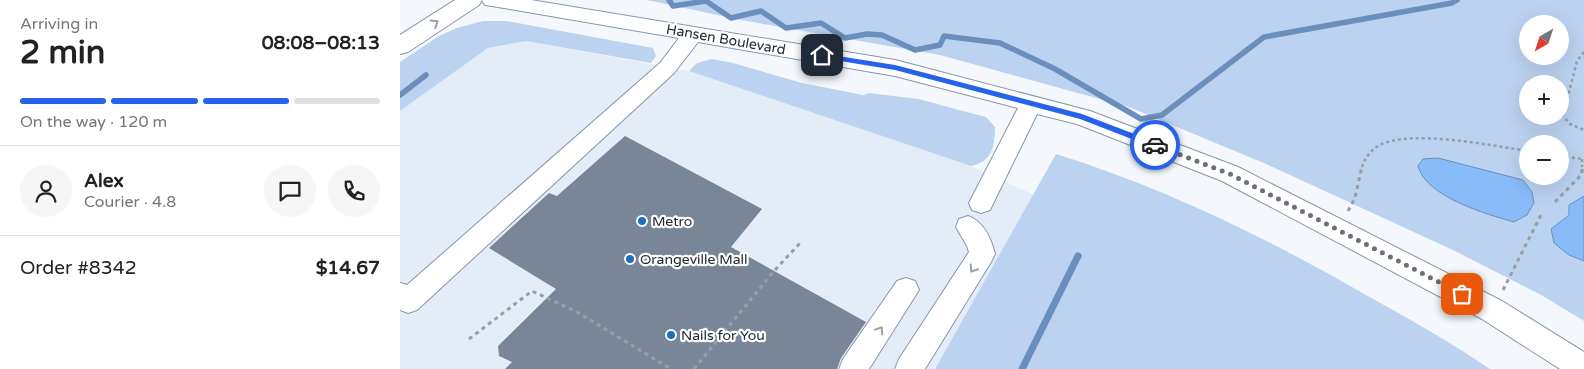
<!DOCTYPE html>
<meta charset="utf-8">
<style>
body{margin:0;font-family:"Varela Round",sans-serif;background:#f6f6f6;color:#222;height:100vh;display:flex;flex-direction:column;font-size:19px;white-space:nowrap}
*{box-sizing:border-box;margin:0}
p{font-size:16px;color:#767676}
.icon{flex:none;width:28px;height:28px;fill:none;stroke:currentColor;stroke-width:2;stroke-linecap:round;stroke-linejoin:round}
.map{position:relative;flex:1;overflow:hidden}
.side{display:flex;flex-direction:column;background:#fff;width:400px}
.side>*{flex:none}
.needle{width:32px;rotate:219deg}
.buttons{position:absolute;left:1119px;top:15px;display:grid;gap:10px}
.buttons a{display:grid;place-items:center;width:50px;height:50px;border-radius:50%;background:#fff;box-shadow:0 5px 20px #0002;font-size:25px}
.pin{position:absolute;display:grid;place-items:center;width:42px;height:42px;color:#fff;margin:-21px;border-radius:10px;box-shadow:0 2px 8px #0006}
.courier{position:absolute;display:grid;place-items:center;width:50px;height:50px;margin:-25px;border:4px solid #2563eb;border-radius:50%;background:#fff;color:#222;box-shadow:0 1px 6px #0007}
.overview em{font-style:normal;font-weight:700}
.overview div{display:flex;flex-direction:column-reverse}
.overview{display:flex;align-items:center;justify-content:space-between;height:85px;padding:0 20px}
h1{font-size:32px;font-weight:700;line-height:38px}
.bar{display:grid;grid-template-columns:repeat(4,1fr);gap:8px 5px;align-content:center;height:60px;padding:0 20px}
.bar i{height:6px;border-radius:4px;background:#e0e0e0}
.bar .selected{background:#2563eb}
.bar p{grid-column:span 4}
.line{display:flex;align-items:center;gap:12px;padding:0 20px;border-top:1px solid #e0e0e0}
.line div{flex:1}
.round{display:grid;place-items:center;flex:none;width:52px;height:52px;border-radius:26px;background:#f6f6f6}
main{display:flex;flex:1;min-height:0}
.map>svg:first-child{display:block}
.built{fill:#e4edf7}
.green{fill:#bbd3f1;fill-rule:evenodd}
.water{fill:#89bbf8;stroke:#6a8fbc}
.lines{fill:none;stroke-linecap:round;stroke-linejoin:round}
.stream-far1{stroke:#6a8fbc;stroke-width:5.5}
.stream{stroke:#6a8fbc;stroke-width:7}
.building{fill:#788698}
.minor-casing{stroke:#8796a8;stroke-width:2}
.major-casing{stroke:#8796a8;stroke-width:2}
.path-far1{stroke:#999ea3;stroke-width:2.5;stroke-dasharray:3 3;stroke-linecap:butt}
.path{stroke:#999ea3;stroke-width:3;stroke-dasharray:4 4;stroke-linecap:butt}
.minor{fill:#fff;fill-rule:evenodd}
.major{fill:#fff;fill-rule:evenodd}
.oneway{stroke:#9c9fa2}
.route{fill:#2563eb}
.done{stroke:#6c7178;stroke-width:5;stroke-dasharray:0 9}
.poi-dot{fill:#236cbc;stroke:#fff;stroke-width:2}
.labels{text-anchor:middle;stroke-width:4.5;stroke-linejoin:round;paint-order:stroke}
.street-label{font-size:14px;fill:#232931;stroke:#fff}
.poi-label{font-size:14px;fill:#232931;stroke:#fff;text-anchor:start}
</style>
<main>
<section class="side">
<div class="overview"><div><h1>2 min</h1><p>Arriving in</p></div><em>08:08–08:13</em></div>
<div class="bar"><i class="selected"></i><i class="selected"></i><i class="selected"></i><i></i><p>On the way · 120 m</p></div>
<div class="line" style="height:90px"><a class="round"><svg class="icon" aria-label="person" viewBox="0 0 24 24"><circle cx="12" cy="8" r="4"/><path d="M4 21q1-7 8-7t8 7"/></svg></a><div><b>Alex</b><p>Courier · 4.8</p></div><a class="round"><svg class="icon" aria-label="chat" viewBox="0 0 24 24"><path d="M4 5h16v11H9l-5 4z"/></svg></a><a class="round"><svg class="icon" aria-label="phone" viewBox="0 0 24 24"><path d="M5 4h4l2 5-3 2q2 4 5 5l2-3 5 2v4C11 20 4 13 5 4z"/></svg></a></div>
<div class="line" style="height:65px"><div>Order #8342</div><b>$14.67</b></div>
</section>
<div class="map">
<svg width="1184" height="369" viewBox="0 0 1184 369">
<rect width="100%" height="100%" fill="#f4f8fc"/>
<polygon class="built" points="126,41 289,71 571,166 634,195 535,369 0,369 0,111 88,48"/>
<g class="green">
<path d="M247 0H1184V196L1169 205V215L1151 229 1169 255 1184 261V321L1143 296 1055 251 866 164 729 107 540 55 341 20ZM1128 24H1160V56H1128ZM1128 84H1160V116H1128ZM1128 144H1160V176H1128Z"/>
<polygon points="83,21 106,21 253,48 256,56 251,63 126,41 88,48 0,111 0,62 39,36 57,28"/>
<path d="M312 59 333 63 402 83 463 95 469 93 519 99 559 110 586 117 595 127C595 146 592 162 571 166L289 71 297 63Z"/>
<path d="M656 154C765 188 867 238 966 295 1008 318 1050 342 1090 369H535Z"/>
</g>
<g class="water">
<path d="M1038 158 1123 180 1132 192 1134 203 1127 215 1114 222C1086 214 1026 197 1018 166L1023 159Z"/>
<polygon points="1184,196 1184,261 1169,255 1154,243 1151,229 1169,215 1169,205"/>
</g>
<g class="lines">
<g class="stream-far1">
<polyline points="269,0 273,6 306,1 331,18 361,11 386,28 421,23 445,38 467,34 482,35 515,50 540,45 544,36 600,43 655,69 741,119 762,115 864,37 1052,3 1057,0"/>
<polyline points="0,95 26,75"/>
</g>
<polyline class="stream" points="622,369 678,256"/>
</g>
<polygon class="building" points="225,136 362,209 331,247 466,322 441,358 437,369 105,369 112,362 99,356 98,346 156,289 89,248 149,193 157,196"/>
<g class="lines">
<defs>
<g id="minor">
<polygon points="82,0 131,0 495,60 690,111 838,167 1102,301 1184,352 1184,369 1160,369 1082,319 822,181 677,124 637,114 590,210 581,213 572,210 569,203 618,108 495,76 298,42 274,73 17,310 8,313 0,310 0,283 7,285 260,63 279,38 92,6 85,5"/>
<path d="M568 216C584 222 591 238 595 254L591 262 525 369H495L499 359 569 252 567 246 556 227 559 219Z"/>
<polygon points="506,278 515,281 519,290 469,369 439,369 443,359 497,281"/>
</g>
<polygon id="major" points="55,0 82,0 79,5 8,52 0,54 0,35"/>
</defs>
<use href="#minor" class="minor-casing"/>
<use href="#major" class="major-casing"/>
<g class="path-far1">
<polyline points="1184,52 1177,61 1163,116 1170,124 1184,130"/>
<polyline points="1160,156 1183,159"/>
<polyline points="1182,159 1182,167"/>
<path d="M962 167C965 158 970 151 978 146 1008 128 1093 146 1128 151"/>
</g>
<g class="path">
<polyline points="1155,202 1182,174 1182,166"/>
<polyline points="948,211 955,198 962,166"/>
<polyline points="1103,290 1141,215"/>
<polyline points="69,339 132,291 177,312 271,369"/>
<polyline points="294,369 374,271 402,241"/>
</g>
<use href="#minor" class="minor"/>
<use href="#major" class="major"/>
</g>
<defs><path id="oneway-chevron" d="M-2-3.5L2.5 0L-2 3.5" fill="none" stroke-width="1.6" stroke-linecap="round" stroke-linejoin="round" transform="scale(1.25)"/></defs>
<g class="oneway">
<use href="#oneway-chevron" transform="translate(35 23) rotate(-32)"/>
<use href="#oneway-chevron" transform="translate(573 269) rotate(123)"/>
<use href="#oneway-chevron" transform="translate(480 330) rotate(-56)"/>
</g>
<polygon class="route" points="419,53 495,65 682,114 758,143 759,145 755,148 680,119 495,70 422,58 419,57"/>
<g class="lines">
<polyline class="done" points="755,145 830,174 1062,294"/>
</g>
<g class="poi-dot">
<circle cx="242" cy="221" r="5"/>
<circle cx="230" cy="259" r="5"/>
<circle cx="271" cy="335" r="5"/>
</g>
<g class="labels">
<g class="street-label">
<text transform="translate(326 39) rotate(10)" y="5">Hansen Boulevard</text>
</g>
<g class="poi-label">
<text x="252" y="226">Metro</text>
<text x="240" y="264">Orangeville Mall</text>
<text x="281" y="340">Nails for You</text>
</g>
</g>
</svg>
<div class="buttons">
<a><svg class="needle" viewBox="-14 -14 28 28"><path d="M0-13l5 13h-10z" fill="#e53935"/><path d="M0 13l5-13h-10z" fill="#767676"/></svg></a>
<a>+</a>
<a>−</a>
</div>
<div class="pin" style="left:1062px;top:294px;background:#ea580c"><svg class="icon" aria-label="bag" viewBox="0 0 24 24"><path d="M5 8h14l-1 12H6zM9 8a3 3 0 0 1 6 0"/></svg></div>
<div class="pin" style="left:422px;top:55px;background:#1f2937"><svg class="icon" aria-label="home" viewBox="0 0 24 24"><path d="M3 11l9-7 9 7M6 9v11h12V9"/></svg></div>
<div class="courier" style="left:755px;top:145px"><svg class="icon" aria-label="car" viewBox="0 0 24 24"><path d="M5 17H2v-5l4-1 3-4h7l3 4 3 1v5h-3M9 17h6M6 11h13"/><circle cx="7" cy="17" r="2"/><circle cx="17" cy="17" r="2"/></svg></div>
</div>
</main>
